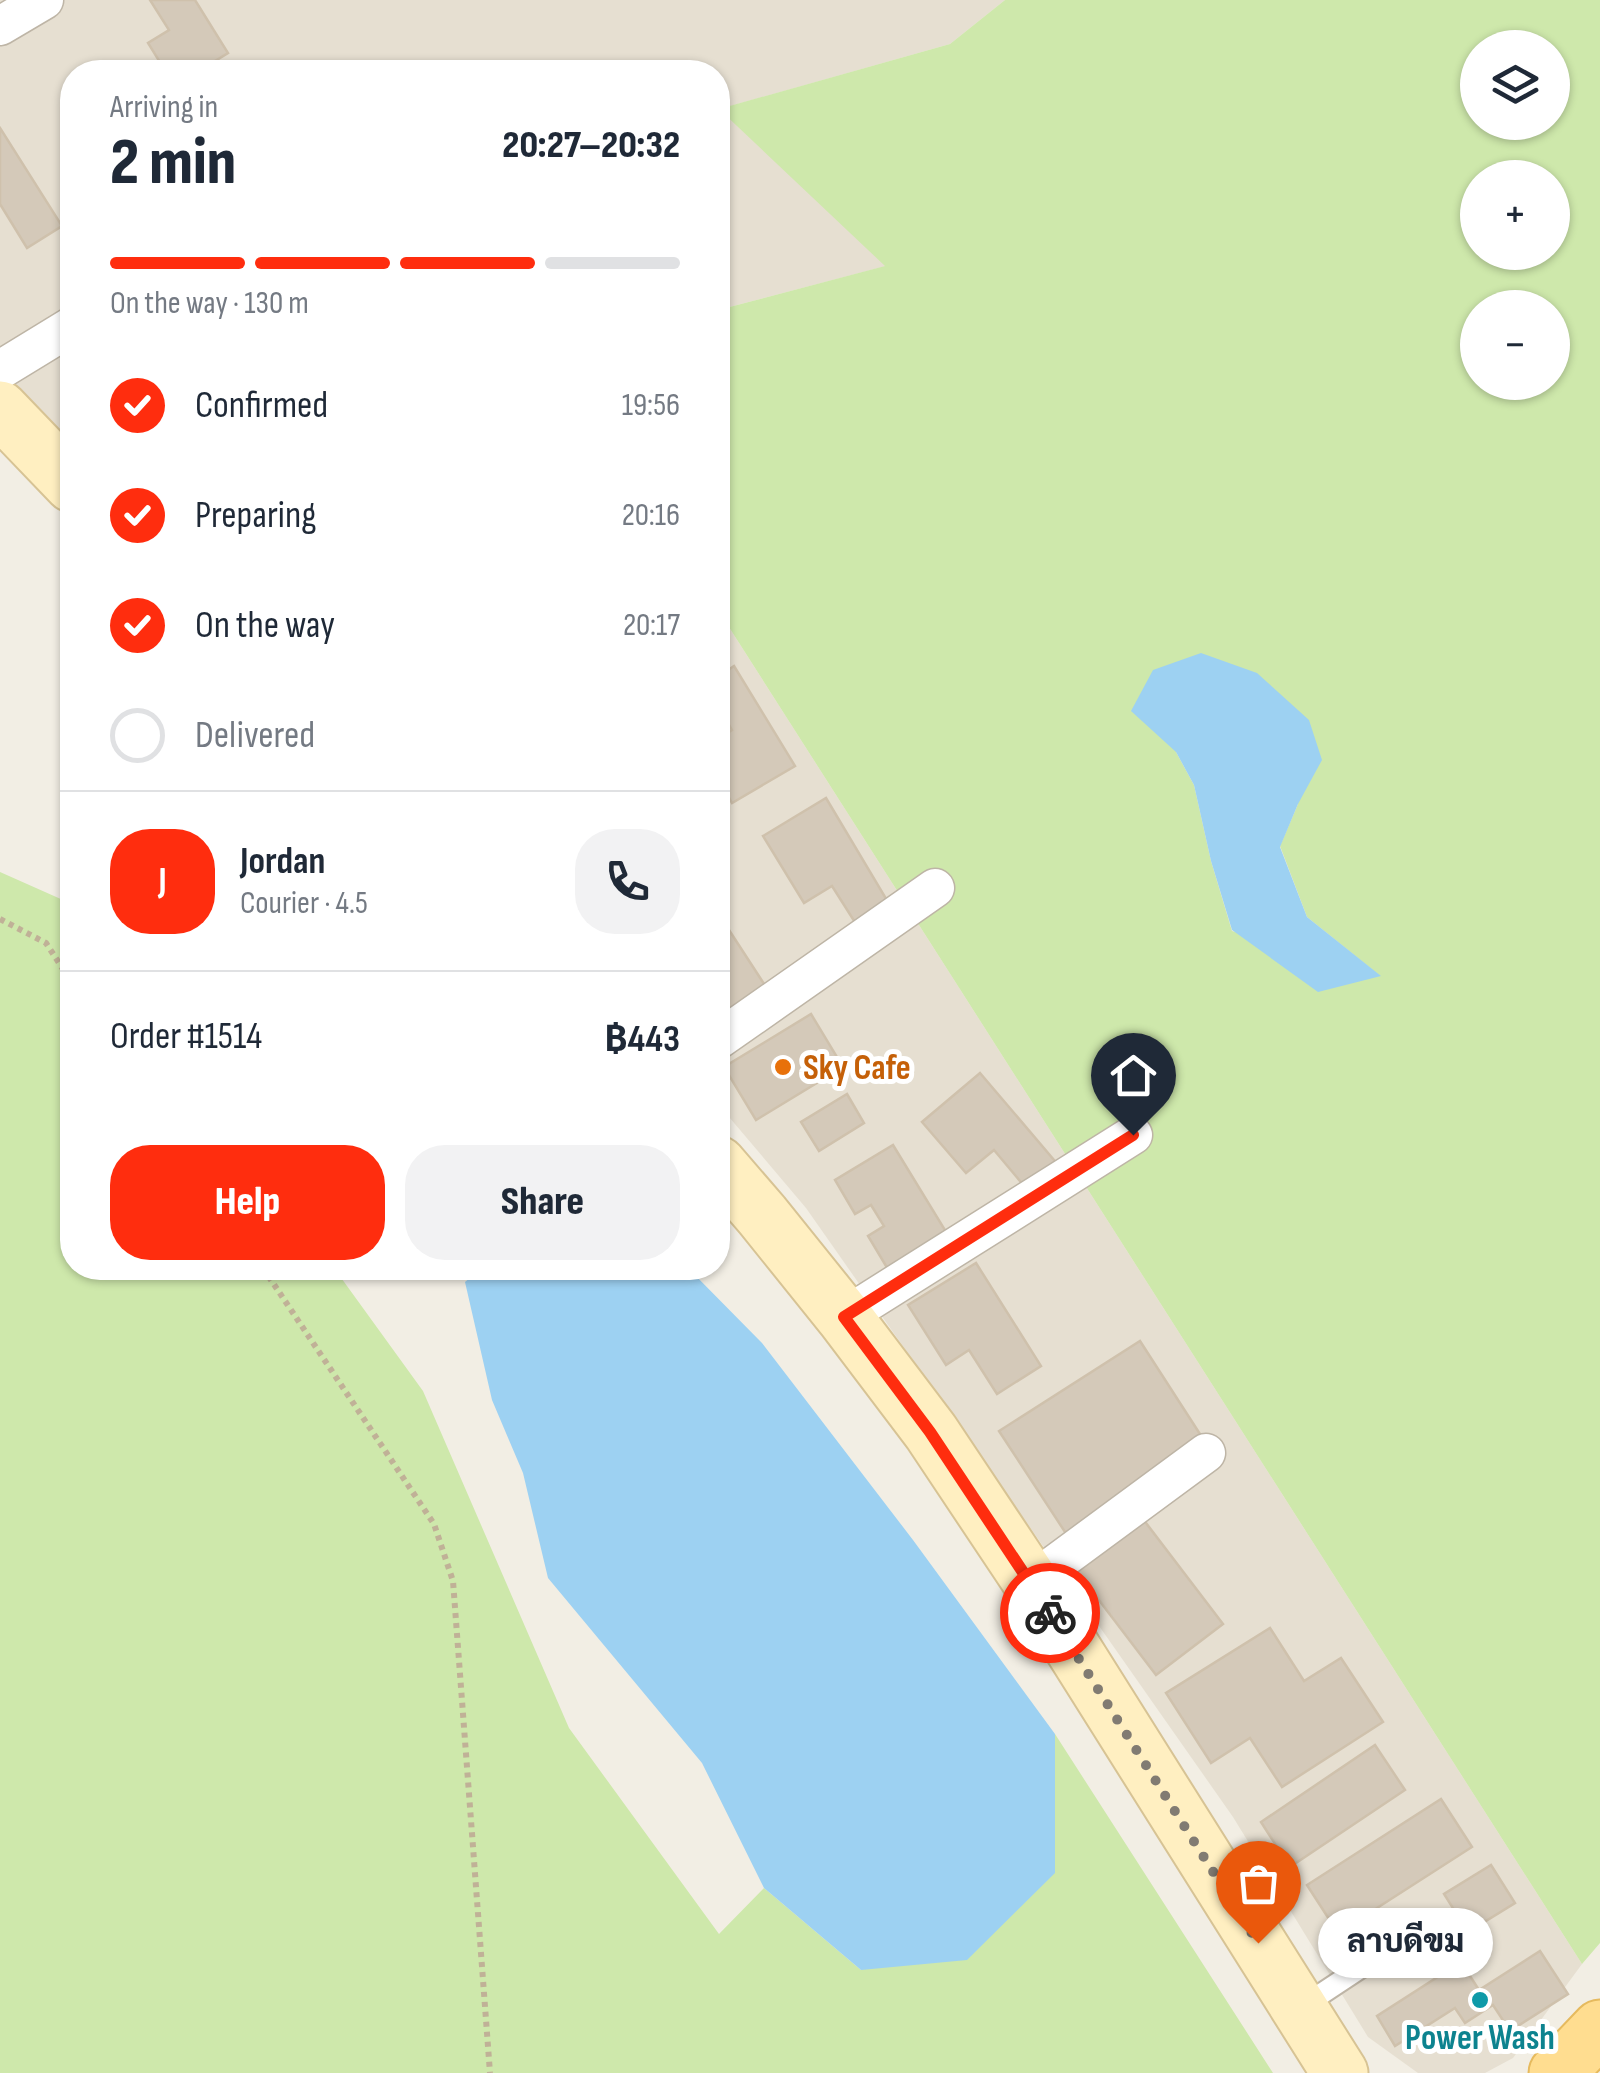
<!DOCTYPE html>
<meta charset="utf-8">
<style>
body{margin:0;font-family:"Sofia Sans Condensed",Sarabun,sans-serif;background:#f2f2f3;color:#1f2937;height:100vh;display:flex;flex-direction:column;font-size:38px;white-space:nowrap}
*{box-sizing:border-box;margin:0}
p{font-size:32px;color:#747a83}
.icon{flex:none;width:55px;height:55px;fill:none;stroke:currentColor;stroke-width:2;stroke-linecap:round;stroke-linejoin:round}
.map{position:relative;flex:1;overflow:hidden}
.panel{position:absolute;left:60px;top:60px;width:670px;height:1220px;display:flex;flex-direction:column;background:#fff;border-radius:40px;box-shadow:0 2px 8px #0004}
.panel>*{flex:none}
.fabs{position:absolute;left:1460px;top:30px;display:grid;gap:20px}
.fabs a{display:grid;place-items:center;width:110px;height:110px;border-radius:50%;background:#fff;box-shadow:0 2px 8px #0004;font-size:50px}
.pin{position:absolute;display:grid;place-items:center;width:85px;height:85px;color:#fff;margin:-102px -42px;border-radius:50% 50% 50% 0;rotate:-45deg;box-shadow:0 0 10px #0007}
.pin .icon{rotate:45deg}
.courier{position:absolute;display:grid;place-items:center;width:100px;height:100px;margin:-50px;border:8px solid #ff2d0e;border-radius:50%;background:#fff;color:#222;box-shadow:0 2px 12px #0007}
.bubble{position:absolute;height:70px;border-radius:35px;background:#fff;box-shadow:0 2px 8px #0004;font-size:32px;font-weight:800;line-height:70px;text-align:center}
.head em{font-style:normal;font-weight:800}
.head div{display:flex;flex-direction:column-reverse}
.head{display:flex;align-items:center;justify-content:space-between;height:170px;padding:0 50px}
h1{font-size:65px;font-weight:800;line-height:75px}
.bar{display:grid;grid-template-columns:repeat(4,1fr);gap:15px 10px;align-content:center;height:120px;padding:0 50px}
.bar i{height:12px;border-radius:8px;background:#e0e1e3}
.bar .selected{background:#ff2d0e}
.bar p{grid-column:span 4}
.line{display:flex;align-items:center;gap:25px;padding:0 50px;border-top:2px solid #e0e1e3}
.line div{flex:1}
.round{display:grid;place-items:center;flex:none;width:105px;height:105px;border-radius:40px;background:#f2f2f3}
ol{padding:0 50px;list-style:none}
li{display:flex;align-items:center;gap:30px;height:110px}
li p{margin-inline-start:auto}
li .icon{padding:10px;border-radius:50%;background:#ff2d0e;color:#fff;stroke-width:4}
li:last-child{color:#747a83}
li i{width:55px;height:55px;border:5px solid #e0e1e3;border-radius:50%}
.action{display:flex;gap:20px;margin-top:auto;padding:20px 50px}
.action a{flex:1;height:115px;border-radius:40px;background:#ff2d0e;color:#fff;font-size:40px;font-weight:800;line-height:115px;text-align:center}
.action a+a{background:#f2f2f3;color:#1f2937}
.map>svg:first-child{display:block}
.residential{fill:#e6dfd1}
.green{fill:#cee8ab;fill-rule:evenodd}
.water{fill:#9dd1f2}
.building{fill:#d4c9b9;stroke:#cfc1ac;stroke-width:2.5}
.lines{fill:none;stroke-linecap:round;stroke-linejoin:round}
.lane-casing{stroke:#beb5a6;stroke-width:24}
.street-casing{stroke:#beb5a6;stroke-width:41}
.secondary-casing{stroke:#d7c394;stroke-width:59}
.primary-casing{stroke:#e6ba5e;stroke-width:59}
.path{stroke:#c0b197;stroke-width:6;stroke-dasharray:5 5;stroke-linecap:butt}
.lane{stroke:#fff;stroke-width:20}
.street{stroke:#fff;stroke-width:38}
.secondary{stroke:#ffefc1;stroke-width:55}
.primary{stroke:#ffdd90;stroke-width:55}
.done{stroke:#817b72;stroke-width:10;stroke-dasharray:0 18}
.route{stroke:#ff2d0e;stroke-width:12}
.food-dot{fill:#e8710a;stroke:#fff;stroke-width:4}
.culture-dot{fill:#0f9aa8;stroke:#fff;stroke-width:4}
.labels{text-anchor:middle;stroke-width:10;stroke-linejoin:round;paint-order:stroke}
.food-label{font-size:35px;font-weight:bold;fill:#c56008;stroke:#fff;text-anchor:start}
.culture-label{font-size:35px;font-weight:bold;fill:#0d838f;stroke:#fff}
</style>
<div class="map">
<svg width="1600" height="2073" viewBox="0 0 1600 2073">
<rect width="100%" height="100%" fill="#f2eee4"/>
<g class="residential">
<polygon points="0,0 1005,0 950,44 720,109 886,266 718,310 718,72 72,72 72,442 0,370"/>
<polygon points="718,610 1582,1964 1513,2058 1485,2073 1418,2073 1368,2037 1233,1817 806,1208 718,1104"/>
</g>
<g class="green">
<path d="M1005 0H1600V1943L1582 1964 718 610V310L885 266 719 109 950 44ZM1478 48H1552V122H1478ZM1478 178H1552V252H1478ZM1478 308H1552V382H1478ZM1176 752 1298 804 1280 846 1307 917 1379 975 1232 931 1211 861 1194 785Z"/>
<polygon points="0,872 72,904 72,1268 334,1268 423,1391 569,1728 719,1934 764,1888 861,1970 1055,1872 1055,1734 1273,2073 0,2073"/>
</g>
<g class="water">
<polygon points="1201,653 1257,673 1309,720 1322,760 1298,804 1280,847 1307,917 1381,976 1318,992 1232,930 1211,861 1194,785 1176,752 1131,711 1153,670"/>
<polygon points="482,1268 688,1268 762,1343 913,1540 1055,1734 1055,1873 967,1960 861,1970 764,1888 702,1763 548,1578 523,1473 492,1400 465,1282"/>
</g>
<g class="building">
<polygon points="150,0 195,0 228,53 197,72 166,72 148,43 169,30"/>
<polygon points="0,128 62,226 27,248 0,204"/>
<polygon points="734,666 795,766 732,803 718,778 718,739 732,730 718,706 718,677"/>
<polygon points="826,798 891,907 858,927 832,886 804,903 763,836"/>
<polygon points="729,930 768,990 718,1023 718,938"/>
<polygon points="811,1014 843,1067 756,1120 724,1067"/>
<polygon points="980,1073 1060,1167 1030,1193 994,1150 966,1173 922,1122"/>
<polygon points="847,1094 864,1123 819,1151 801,1122"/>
<polygon points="893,1145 948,1235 889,1271 868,1236 884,1226 871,1205 855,1214 835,1180"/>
<polygon points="976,1263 1041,1366 997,1394 969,1350 946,1365 908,1305"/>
<polygon points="1140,1341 1207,1445 1067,1535 999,1431"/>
<polygon points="1143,1519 1223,1624 1156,1675 1076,1570"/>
<polygon points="1270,1628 1304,1681 1341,1658 1383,1722 1282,1787 1250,1738 1211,1763 1166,1693"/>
<polygon points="1375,1745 1405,1790 1290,1867 1261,1822"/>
<polygon points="1441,1799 1472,1847 1338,1933 1307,1885"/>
<polygon points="1491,1865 1515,1903 1468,1932 1444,1894"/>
<polygon points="1540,1951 1568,1994 1510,2031 1493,2005 1465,2023 1455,2008 1395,2046 1377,2016 1461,1962 1479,1990"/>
</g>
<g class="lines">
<defs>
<polyline id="lane" points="1303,2006 1430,1922"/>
<g id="street">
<polyline points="0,26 44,0"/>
<polyline points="0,370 72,326"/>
<polyline points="718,1040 935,888"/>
<polyline points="844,1317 1133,1135"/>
<polyline points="1031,1582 1206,1453"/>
</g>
<g id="secondary">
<polyline points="0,409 72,484"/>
<polyline points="718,1164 762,1215 844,1317 931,1432 1031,1582 1340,2073"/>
</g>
<polyline id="primary" points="1557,2073 1600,2028"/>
</defs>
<use href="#lane" class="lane-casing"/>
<use href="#street" class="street-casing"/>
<use href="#secondary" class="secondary-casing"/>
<use href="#primary" class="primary-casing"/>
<g class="path">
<polyline points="0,919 46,943 72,983"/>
<polyline points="263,1268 434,1524 453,1581 490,2073"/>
</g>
<use href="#lane" class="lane"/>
<use href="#street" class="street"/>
<use href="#secondary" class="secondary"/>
<use href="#primary" class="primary"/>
</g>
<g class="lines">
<polyline class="done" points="1050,1613 1258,1943"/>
<polyline class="route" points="1050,1613 930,1432 844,1317 1133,1135"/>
</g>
<circle class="food-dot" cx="783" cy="1067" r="10"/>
<circle class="culture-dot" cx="1480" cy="2000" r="10"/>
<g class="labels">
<g class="food-label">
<text x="803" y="1079">Sky Cafe</text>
</g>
<g class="culture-label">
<text x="1480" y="2049">Power Wash</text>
</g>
</g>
</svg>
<div class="fabs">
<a><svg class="icon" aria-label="layers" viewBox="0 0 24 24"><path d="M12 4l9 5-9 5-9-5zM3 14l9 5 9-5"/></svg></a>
<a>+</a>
<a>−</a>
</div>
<div class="pin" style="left:1258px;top:1943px;background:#ea580c"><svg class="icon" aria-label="bag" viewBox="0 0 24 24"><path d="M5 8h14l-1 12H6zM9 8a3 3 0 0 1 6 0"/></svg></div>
<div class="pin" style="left:1133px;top:1135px;background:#1f2937"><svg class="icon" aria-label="home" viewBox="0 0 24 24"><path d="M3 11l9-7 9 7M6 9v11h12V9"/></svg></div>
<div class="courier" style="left:1050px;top:1613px"><svg class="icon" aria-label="bike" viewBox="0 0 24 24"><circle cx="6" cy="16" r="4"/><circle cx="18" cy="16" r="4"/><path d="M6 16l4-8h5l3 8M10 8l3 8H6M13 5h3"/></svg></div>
<div class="bubble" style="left:1318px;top:1908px;width:175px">ลาบดีขม</div>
<section class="panel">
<div class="head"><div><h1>2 min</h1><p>Arriving in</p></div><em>20:27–20:32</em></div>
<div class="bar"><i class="selected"></i><i class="selected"></i><i class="selected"></i><i></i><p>On the way · 130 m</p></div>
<ol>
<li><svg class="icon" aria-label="check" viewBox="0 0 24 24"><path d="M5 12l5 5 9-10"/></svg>Confirmed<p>19:56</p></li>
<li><svg class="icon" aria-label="check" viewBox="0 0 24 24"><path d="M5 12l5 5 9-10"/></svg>Preparing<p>20:16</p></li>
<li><svg class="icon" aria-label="check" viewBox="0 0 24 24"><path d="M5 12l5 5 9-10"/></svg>On the way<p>20:17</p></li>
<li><i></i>Delivered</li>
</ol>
<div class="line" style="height:180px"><b class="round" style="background:#ff2d0e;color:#fff">J</b><div><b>Jordan</b><p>Courier · 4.5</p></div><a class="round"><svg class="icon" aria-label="phone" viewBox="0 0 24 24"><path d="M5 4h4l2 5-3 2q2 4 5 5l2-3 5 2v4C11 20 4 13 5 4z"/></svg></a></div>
<div class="line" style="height:130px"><div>Order #1514</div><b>฿443</b></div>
<div class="action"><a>Help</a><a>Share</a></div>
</section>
</div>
